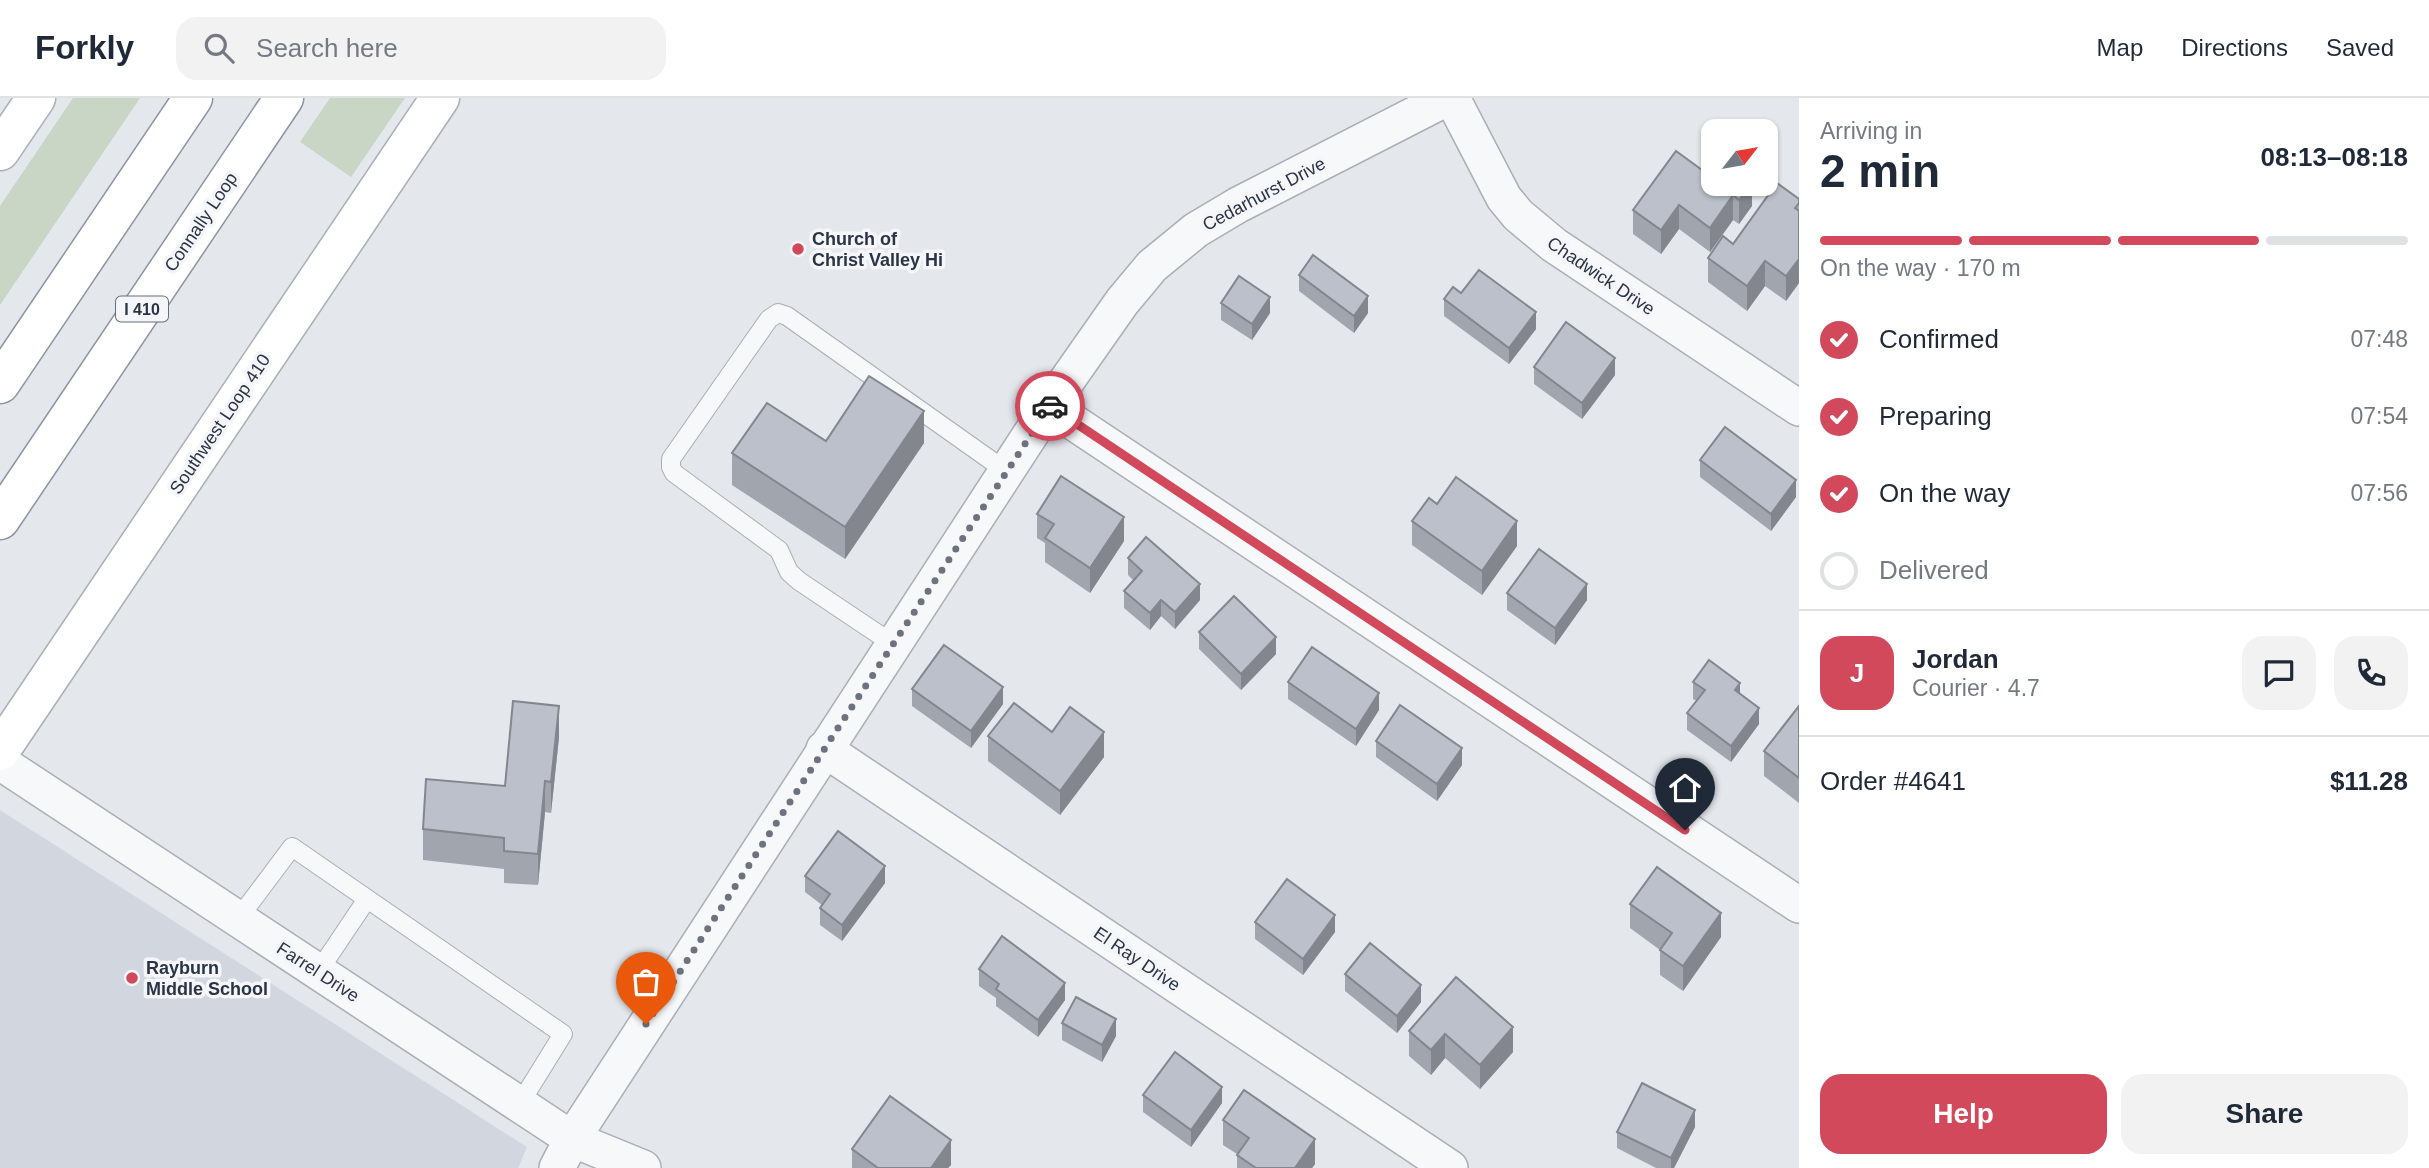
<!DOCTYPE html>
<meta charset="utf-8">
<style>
body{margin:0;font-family:Helvetica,sans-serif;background:#f2f2f3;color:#1f2937;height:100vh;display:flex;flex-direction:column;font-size:26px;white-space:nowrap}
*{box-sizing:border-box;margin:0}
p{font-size:23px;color:#747a83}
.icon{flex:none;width:38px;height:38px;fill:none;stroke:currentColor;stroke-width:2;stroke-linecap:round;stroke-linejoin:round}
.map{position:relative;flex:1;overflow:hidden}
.side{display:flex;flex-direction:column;background:#fff;width:630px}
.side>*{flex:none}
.needle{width:46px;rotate:59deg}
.buttons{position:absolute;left:1701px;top:21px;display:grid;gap:14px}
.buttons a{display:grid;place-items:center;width:77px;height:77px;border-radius:14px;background:#fff;box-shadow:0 2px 5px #0004;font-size:35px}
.pin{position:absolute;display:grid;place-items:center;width:60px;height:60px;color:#fff;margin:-72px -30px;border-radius:50% 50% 50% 0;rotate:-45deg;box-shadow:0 0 7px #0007}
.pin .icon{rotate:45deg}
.courier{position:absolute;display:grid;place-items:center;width:70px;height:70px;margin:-35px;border:5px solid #d1495b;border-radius:50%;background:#fff;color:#222;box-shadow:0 2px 9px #0007}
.summary em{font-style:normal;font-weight:700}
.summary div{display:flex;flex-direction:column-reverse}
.summary{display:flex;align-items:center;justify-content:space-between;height:119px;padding:0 21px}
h1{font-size:46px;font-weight:700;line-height:52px}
.bar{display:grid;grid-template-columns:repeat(4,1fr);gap:10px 7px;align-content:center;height:84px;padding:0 21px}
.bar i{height:9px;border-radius:5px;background:#e0e1e3}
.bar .current{background:#d1495b}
.bar p{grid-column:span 4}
.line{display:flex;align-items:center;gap:18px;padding:0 21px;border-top:2px solid #e0e1e3}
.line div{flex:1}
.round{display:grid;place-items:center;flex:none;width:74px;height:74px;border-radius:21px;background:#f2f2f3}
ol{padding:0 21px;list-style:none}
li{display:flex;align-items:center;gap:21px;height:77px}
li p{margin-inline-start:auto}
li .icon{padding:7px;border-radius:50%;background:#d1495b;color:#fff;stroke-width:4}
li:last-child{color:#747a83}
li i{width:38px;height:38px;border:4px solid #e0e1e3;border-radius:50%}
.cta{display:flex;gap:14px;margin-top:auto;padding:14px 21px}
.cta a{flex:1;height:80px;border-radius:21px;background:#d1495b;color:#fff;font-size:28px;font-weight:700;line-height:80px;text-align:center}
.cta a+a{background:#f2f2f3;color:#1f2937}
header{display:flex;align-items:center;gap:42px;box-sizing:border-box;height:98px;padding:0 35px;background:#fff;border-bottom:2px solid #e0e1e3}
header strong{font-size:33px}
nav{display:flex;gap:38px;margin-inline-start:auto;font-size:24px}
.search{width:490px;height:63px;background:#f2f2f3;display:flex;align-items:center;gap:18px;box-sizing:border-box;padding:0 24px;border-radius:21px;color:#747a83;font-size:26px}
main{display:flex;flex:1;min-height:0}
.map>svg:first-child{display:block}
.built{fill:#d2d6de}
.green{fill:#c9d6c5}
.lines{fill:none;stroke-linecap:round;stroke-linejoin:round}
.service-casing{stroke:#a9aeb7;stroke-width:20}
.minor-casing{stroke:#a9aeb7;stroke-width:38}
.secondary-casing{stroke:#a9aeb7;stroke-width:41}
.motorway-casing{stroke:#8b94a3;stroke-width:41}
.service{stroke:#f7f8fa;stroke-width:18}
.minor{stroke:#f7f8fa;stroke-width:35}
.secondary{stroke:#fff;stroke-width:38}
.motorway{stroke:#fff;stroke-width:38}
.wall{fill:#a1a5ae}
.shaded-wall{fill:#83868d}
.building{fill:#bbc0ca;stroke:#83868d;stroke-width:2}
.done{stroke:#6c737f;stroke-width:7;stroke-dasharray:0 12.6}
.route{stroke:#d1495b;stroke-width:9}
.poi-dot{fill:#d1495b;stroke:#f4f6f9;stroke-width:2.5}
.labels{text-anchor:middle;stroke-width:7;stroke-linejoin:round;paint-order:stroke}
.shield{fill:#f4f6f9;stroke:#676e7b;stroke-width:2}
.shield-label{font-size:16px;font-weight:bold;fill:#2b3445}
.street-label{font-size:18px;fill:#2b3445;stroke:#f4f6f9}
.poi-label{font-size:18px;font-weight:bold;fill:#2b3445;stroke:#f4f6f9;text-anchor:start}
</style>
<header>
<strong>Forkly</strong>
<div class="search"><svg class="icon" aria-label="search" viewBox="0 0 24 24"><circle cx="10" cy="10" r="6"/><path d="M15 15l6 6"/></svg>Search here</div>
<nav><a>Map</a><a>Directions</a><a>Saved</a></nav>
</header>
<main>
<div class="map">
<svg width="1799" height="1070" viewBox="0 0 1799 1070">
<rect width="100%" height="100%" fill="#e4e7ec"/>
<polygon class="built" points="0,712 527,1049 518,1070 0,1070"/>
<g class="green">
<polygon points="73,0 140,0 0,207 0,108"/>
<polygon points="330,0 405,0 351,79 300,44"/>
</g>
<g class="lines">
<defs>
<g id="service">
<polyline points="893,546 799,483 789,474 779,452 674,375 671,369 671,361 769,221 778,215 787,218 1006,373"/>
<polyline points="238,821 292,749 563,936 519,1007"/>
<polyline points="318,874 367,801"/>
</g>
<g id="minor">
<polyline points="1452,0 1504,100 1518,117 1554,147 1799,310"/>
<polyline points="1049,308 1799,807"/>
<polyline points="824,651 1450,1070"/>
<polyline points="0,664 572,1041 643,1070"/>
<polyline points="557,1070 572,1041 1049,308 1122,204 1152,168 1196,132 1238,107 1447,0"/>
</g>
<g id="secondary">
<polyline points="0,53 36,0"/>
<polyline points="0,653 440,0"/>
</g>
<g id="motorway">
<polyline points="0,286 193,0"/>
<polyline points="0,422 284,0"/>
</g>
</defs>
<use href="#service" class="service-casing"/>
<use href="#minor" class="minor-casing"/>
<use href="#secondary" class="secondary-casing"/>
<use href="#motorway" class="motorway-casing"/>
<use href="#service" class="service"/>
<use href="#minor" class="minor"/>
<use href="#secondary" class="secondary"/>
<use href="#motorway" class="motorway"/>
</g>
<g class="wall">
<polygon points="1752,86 1752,108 1739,126 1733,122 1710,154 1679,131 1661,156 1633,136 1633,112 1723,88"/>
<polygon points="1799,101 1799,185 1786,203 1765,188 1747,213 1708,184 1708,160 1733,146"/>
<polygon points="1299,177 1368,215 1354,235 1299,193"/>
<polygon points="1461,195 1536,231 1509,266 1444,218 1444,201"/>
<polygon points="1221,205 1270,215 1252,242 1221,222"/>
<polygon points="1534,269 1615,277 1582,321 1534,286"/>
<polygon points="826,343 924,345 845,461 732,387 732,355"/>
<polygon points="1700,362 1796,399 1771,433 1700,379"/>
<polygon points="1437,406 1517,448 1482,497 1412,447 1412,423"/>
<polygon points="1037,416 1124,443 1090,495 1045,464 1045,445 1037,440"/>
<polygon points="1128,460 1200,502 1175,531 1161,518 1150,532 1124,510 1124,493 1133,482 1128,477"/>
<polygon points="1507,495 1587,502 1555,547 1507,512"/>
<polygon points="1199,534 1276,556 1241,592 1199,551"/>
<polygon points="1288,584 1379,612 1356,648 1288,601"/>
<polygon points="1693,584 1740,595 1759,626 1731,664 1687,632 1687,615 1697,603 1693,601"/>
<polygon points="912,591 1003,606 971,650 912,608"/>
<polygon points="1799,608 1799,705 1764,678 1764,653"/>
<polygon points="1052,634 1104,659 1060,717 988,663 988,638"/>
<polygon points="559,639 551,715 545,714 538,787 504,785 504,771 423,762 423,731 505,688"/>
<polygon points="1376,643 1462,667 1437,703 1376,659"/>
<polygon points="805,778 885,785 842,843 820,827 820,810 822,807 805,794"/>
<polygon points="1630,806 1721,839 1683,893 1660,877 1660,852 1630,830"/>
<polygon points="1255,824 1335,834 1303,877 1255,841"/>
<polygon points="979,871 1065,902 1038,939 996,908 996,900 979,888"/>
<polygon points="1345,876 1421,904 1397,935 1345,893"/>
<polygon points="1456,879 1513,954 1480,991 1445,960 1431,977 1409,958 1409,933"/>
<polygon points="1062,925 1116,938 1102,964 1062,942"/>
<polygon points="1143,997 1222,1005 1191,1049 1143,1014"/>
<polygon points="1223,1022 1315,1066 1312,1070 1237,1070 1237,1056 1223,1047"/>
<polygon points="1695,1029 1674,1070 1656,1070 1617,1050 1617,1034"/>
<polygon points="852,1051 951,1067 948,1070 852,1070"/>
</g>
<g class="shaded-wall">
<polygon points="1751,86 1752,86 1752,108 1739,126 1739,102"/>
<polygon points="1733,97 1733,122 1710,154 1710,130"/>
<polygon points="1679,107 1679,131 1661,156 1661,132"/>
<polygon points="1799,161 1799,185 1786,203 1786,178"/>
<polygon points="1765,163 1765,188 1747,213 1747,188"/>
<polygon points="1368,198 1368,215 1354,235 1354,218"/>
<polygon points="1270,199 1270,215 1252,242 1252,226"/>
<polygon points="1536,214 1536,231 1509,266 1509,250"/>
<polygon points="1615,260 1615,277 1582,321 1582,305"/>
<polygon points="924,313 924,345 845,461 845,429"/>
<polygon points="1796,382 1796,399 1771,433 1771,416"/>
<polygon points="1124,419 1124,443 1090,495 1090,470"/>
<polygon points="1517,423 1517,448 1482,497 1482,473"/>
<polygon points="1200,486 1200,502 1175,531 1175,514"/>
<polygon points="1587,486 1587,502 1555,547 1555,530"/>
<polygon points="1161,502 1161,518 1150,532 1150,515"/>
<polygon points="1276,539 1276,556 1241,592 1241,576"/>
<polygon points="1740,585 1740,601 1735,592"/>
<polygon points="1003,589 1003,606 971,650 971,633"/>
<polygon points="1379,595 1379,612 1356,648 1356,631"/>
<polygon points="559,608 559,639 551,715 551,684"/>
<polygon points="1759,610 1759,626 1731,664 1731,648"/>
<polygon points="1104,634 1104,659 1060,717 1060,693"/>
<polygon points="1462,650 1462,667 1437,703 1437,686"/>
<polygon points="545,683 545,714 538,787 538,756"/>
<polygon points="885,768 885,785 842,843 842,827"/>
<polygon points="1721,815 1721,839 1683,893 1683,868"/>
<polygon points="1335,817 1335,834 1303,877 1303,861"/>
<polygon points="1065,885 1065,902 1038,939 1038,922"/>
<polygon points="1421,887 1421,904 1397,935 1397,918"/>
<polygon points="1116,921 1116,938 1102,964 1102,947"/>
<polygon points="1513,929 1513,954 1480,991 1480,967"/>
<polygon points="1445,936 1445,960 1431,977 1431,952"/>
<polygon points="1222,989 1222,1005 1191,1049 1191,1032"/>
<polygon points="1695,1012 1695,1029 1674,1070 1671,1070 1671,1060"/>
<polygon points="1315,1041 1315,1066 1312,1070 1295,1070"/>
<polygon points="951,1042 951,1067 948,1070 931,1070"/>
</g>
<g class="building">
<polygon points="1676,53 1713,80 1713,86 1721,86 1723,88 1725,86 1751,86 1739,102 1733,97 1710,130 1679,107 1661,132 1633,112"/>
<polygon points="1777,85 1799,101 1799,105 1795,110 1799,113 1799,161 1786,178 1765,163 1747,188 1708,160 1723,138 1733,146"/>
<polygon points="1313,157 1368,198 1354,218 1299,177"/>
<polygon points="1479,172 1536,214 1509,250 1444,201 1453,189 1461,195"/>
<polygon points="1239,178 1270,199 1252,226 1221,205"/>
<polygon points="1566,224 1615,260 1582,305 1534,269"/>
<polygon points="869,278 924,313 845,429 732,355 767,305 826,343"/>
<polygon points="1725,329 1796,382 1771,416 1700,362"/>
<polygon points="1061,378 1124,419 1090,470 1045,440 1054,426 1037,416"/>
<polygon points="1456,379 1517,423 1482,473 1412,423 1429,400 1437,406"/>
<polygon points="1146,439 1200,486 1175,514 1161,502 1150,515 1124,493 1142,473 1128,460"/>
<polygon points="1539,451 1587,486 1555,530 1507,495"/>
<polygon points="1234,498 1276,539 1241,576 1199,534"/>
<polygon points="944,547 1003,589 971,633 912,591"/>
<polygon points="1312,549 1379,595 1356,631 1288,584"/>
<polygon points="1709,562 1740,585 1735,592 1759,610 1731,648 1687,615 1705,592 1693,584"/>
<polygon points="513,603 559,608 551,684 545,683 538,756 504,753 504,740 423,731 426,681 505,688"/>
<polygon points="1014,605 1052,634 1070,609 1104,634 1060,693 988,638"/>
<polygon points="1400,607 1462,650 1437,686 1376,643"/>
<polygon points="1799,608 1799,680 1764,653"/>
<polygon points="838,733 885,768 842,827 820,810 830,796 805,778"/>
<polygon points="1657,769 1721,815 1683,868 1660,852 1672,835 1630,806"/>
<polygon points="1287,781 1335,817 1303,861 1255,824"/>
<polygon points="1002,838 1065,885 1038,922 996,891 999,886 979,871"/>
<polygon points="1370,845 1421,887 1397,918 1345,876"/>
<polygon points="1456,879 1513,929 1480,967 1445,936 1431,952 1409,933"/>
<polygon points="1076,899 1116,921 1102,947 1062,925"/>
<polygon points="1175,954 1222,989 1191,1032 1143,997"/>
<polygon points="1642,985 1695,1012 1671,1060 1617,1034"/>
<polygon points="1244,992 1315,1041 1295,1070 1256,1070 1237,1057 1249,1040 1223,1022"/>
<polygon points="890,998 951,1042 931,1070 878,1070 852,1051"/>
</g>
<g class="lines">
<polyline class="done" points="646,926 838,630 1050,308"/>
<polyline class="route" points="1050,308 1685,732"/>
</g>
<g class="poi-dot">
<circle cx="798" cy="151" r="7"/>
<circle cx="132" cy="880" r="7"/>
</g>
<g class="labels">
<rect class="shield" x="116" y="198.5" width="52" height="25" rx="5"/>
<g class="shield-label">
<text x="142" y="217">I 410</text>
</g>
<g class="street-label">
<text transform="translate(1264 96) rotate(-28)" y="6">Cedarhurst Drive</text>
<text transform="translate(201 124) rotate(-56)" y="6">Connally Loop</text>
<text transform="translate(1601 178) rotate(34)" y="6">Chadwick Drive</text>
<text transform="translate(220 326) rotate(-56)" y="6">Southwest Loop 410</text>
<text transform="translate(1137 861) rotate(34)" y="6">El Ray Drive</text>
<text transform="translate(318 874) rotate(33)" y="6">Farrel Drive</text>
</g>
<g class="poi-label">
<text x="812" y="147">Church of<tspan x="812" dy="21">Christ Valley Hi</tspan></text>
<text x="146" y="876">Rayburn<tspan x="146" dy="21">Middle School</tspan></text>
</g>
</g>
</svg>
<div class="buttons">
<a><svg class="needle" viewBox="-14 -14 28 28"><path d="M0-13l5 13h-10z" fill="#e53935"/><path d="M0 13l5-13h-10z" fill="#747a83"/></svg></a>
</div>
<div class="pin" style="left:646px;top:926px;background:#ea580c"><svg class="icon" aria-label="bag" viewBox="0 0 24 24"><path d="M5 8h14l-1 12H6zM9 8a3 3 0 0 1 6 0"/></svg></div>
<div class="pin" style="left:1685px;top:732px;background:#1f2937"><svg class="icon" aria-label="home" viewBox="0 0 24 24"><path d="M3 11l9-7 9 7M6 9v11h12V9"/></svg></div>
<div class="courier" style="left:1050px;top:308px"><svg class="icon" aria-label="car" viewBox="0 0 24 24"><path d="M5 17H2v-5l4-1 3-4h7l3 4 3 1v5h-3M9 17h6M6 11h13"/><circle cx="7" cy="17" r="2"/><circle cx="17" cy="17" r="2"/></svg></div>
</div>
<section class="side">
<div class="summary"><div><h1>2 min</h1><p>Arriving in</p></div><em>08:13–08:18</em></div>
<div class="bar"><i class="current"></i><i class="current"></i><i class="current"></i><i></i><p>On the way · 170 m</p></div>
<ol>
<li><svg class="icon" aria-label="check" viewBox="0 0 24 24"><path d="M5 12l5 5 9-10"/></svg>Confirmed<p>07:48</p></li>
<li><svg class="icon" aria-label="check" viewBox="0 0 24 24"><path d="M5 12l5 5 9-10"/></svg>Preparing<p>07:54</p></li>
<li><svg class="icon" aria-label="check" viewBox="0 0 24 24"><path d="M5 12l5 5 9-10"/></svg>On the way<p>07:56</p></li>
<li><i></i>Delivered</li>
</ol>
<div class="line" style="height:126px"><b class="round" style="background:#d1495b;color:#fff">J</b><div><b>Jordan</b><p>Courier · 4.7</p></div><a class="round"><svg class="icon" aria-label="chat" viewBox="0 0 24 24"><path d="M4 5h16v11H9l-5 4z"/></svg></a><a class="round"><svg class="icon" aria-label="phone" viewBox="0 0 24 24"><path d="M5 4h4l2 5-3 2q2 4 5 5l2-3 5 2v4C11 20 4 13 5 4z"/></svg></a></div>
<div class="line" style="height:91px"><div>Order #4641</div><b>$11.28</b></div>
<div class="cta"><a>Help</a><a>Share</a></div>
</section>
</main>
